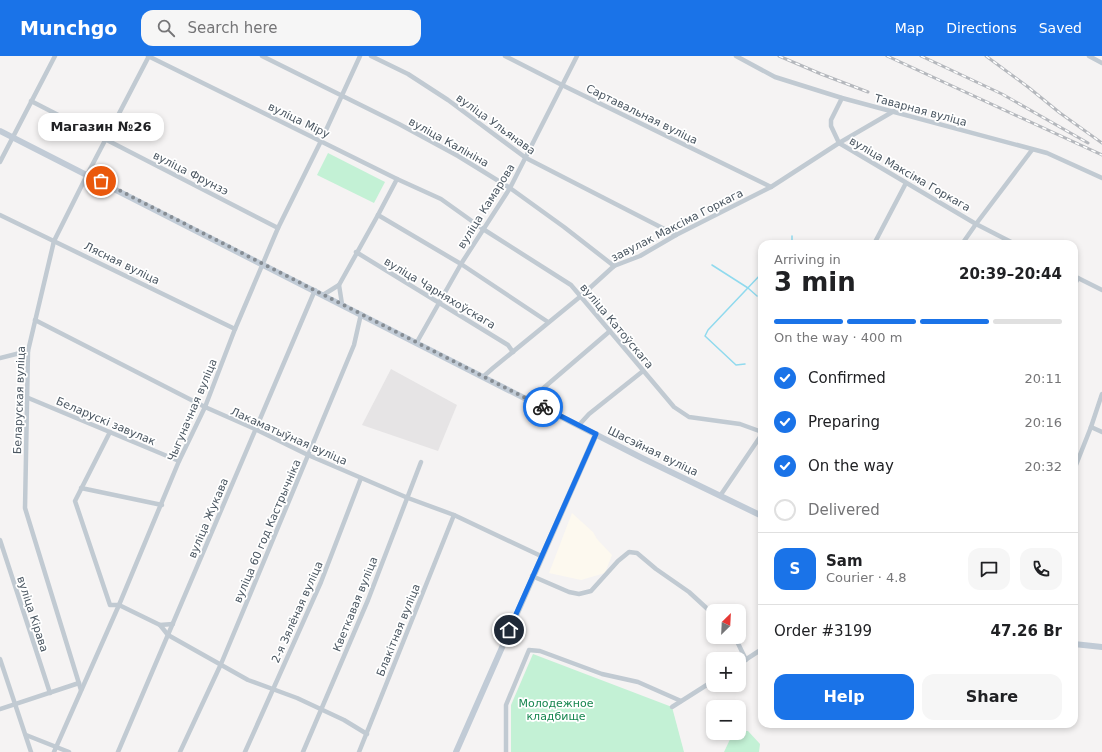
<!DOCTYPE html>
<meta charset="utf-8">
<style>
body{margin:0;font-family:"DejaVu Sans",sans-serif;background:#f6f6f6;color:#202124;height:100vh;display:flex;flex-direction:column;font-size:15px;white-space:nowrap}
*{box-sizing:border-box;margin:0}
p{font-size:13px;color:#757577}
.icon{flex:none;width:22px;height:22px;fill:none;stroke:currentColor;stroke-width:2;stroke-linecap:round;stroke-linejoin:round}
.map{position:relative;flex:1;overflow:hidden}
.side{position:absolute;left:758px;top:184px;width:320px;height:488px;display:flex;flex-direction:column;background:#fff;border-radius:12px;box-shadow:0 2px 6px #0003}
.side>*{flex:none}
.needle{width:26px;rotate:24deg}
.fabs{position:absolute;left:706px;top:548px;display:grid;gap:8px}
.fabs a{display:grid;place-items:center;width:40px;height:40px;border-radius:8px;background:#fff;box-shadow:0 2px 6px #0003;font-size:20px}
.pin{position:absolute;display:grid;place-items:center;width:34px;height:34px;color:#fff;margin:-17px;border:2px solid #fff;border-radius:50%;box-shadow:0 1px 4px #0007}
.courier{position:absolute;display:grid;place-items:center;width:40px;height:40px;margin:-20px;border:3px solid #1a73e8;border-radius:50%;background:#fff;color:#222;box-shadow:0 1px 5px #0007}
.bubble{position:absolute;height:28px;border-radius:12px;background:#fff;box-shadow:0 2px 6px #0003;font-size:13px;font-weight:800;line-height:28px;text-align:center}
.head em{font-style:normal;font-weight:800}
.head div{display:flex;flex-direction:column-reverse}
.head{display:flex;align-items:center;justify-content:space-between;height:68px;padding:0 16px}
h1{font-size:26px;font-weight:800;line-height:30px}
.bar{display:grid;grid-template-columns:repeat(4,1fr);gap:6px 4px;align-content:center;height:48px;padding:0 16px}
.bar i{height:5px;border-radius:3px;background:#e0e0e0}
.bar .current{background:#1a73e8}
.bar p{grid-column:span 4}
.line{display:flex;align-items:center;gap:10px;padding:0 16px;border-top:1px solid #e0e0e0}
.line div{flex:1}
.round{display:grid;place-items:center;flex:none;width:42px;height:42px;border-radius:12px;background:#f6f6f6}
ol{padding:0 16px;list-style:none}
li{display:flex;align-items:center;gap:12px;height:44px}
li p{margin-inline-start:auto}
li .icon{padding:4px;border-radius:50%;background:#1a73e8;color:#fff;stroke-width:4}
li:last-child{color:#757577}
li i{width:22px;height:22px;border:2px solid #e0e0e0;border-radius:50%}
.button{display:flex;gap:8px;margin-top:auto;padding:8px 16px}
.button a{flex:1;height:46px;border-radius:12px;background:#1a73e8;color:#fff;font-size:16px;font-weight:800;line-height:46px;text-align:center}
.button a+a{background:#f6f6f6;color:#202124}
header{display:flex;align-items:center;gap:24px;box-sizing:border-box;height:56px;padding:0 20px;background:#1a73e8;color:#fff}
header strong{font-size:19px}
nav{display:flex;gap:22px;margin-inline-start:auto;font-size:14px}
.search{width:280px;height:36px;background:#f6f6f6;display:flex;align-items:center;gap:10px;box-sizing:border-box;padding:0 14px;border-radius:12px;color:#757577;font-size:15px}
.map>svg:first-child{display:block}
.commercial{fill:#fdf9ef}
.education{fill:#e6e4e5}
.green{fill:#c3f1d5}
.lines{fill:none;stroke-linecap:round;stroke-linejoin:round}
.stream{stroke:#90daee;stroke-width:1.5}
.street{stroke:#c1cad2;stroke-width:4.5}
.secondary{stroke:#c1cbd6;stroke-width:6}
.rail-casing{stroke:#b5b8bd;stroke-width:3}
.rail{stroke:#fff;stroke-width:1.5;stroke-dasharray:4.5;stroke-linecap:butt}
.done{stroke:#868d94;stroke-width:4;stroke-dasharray:0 7.2}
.route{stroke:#1a73e8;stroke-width:5}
.labels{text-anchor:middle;stroke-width:3.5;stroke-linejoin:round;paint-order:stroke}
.street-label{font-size:11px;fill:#4a5661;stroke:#fff}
.park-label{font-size:11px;fill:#17864f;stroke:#fff}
</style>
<header>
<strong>Munchgo</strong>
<div class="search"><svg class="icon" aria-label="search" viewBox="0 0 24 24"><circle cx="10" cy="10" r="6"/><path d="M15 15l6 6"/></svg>Search here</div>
<nav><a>Map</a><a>Directions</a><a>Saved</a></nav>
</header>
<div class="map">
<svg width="1102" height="696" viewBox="0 0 1102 696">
<rect width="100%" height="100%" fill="#f5f3f3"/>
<polygon class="commercial" points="572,457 593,476 597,483 612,499 605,517 581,524 549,517"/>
<polygon class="education" points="391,313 457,349 438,395 362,369"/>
<g class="green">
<polygon points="328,97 385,126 374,147 317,119"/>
<polygon points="533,598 672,651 684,696 511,696 511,649"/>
<polygon points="739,675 748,675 760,688 759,696 724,696 733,677 739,677"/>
</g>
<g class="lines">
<g class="stream">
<polyline points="790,188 792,186 792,180"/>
<polyline points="712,209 748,232 757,240"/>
<polyline points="745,308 736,309 705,280 708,274 762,217"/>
</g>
<g class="street">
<polyline points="148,0 397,123 441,143 483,173 571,229 674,351 689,361 740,368 762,376"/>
<polyline points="262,0 399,68 458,100 510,132 564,171 614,210"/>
<polyline points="371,0 408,18 448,44 526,102 676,179"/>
<polyline points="505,0 562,29 771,131"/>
<polyline points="736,0 775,21 842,42 1047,97 1102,122"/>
<polyline points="1089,0 1102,7"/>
<polyline points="842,42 831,64 831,70 839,87 976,168 1015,188"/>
<polyline points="31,45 278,172"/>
<polyline points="0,106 55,0"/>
<polyline points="0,159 235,273"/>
<polyline points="378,159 461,208 548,266"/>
<polyline points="874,188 906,127"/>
<polyline points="962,188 976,168 1032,94"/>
<polyline points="356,196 508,289 513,296"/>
<polyline points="1074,220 1102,234"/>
<polyline points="1074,230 1078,222"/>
<polyline points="323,239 339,229"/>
<polyline points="342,248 339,229 378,159 397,123"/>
<polyline points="35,264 205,351 255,373 308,399 408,442 454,459 541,500"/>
<polyline points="417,286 461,208 510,132 577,0"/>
<polyline points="0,302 28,295"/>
<polyline points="484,320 493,312 581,240 614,210 640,200 676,179 771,131 839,87 894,55"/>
<polyline points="26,341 179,405"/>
<polyline points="531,344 540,335 610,275"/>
<polyline points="579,369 589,358 643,315"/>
<polyline points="1091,371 1102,376"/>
<polyline points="110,376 75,445 110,549 119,549 160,569 168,579 248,624 297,642 344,664 367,678"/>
<polyline points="1074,414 1091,371 1102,338"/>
<polyline points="81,432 162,449"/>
<polyline points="720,440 762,378"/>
<polyline points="0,484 50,637"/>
<polyline points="532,520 569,536 579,538 591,535 618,505 629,496 637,497 656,513 689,536 713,558"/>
<polyline points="160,569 173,568"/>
<polyline points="735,581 746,604"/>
<polyline points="0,603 31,696"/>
<polyline points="739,608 762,593"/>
<polyline points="81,634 25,452 28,295 54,185 87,119 149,0"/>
<polyline points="672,651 713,625"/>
<polyline points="0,653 79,627"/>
<polyline points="26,679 69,696"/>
<polyline points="54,696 119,549 179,405 205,351 235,273 278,172 321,85 360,0"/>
<polyline points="118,696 315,234"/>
<polyline points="180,696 221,608 354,289 361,258"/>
<polyline points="245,696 321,526 361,422"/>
<polyline points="303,696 368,544 421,406"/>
<polyline points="359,696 454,459"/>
<polyline points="506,696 506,649 529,594 540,595 602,618 638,626 681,645"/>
</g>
<g class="secondary">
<polyline points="0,75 642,402 762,460"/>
<polyline points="1074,588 1102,591"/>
<polyline points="456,696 596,378"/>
</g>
<defs>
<g id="rail">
<polyline points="779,0 821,18 868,36"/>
<polyline points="887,0 1102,99"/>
<polyline points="921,0 1002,38 1088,87"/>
<polyline points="986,0 1028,31 1060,57 1102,87"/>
</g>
</defs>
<use href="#rail" class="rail-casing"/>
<use href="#rail" class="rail"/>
</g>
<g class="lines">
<polyline class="done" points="101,125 543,351"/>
<polyline class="route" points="509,574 596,378 543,351"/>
</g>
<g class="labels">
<g class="street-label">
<text transform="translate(921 54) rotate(15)" y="4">Таварная вуліца</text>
<text transform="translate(642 58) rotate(26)" y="4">Сартавальная вуліца</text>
<text transform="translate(299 64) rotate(26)" y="4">вуліца Міру</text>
<text transform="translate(496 68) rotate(36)" y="4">вуліца Ульянава</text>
<text transform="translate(449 86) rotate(29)" y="4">вуліца Калініна</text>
<text transform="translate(191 117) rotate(27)" y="4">вуліца Фрунзэ</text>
<text transform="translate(910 118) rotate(30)" y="4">вуліца Максіма Горкага</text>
<text transform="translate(486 150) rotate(-58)" y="4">вуліца Камарова</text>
<text transform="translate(677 169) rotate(-27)" y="4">завулак Максіма Горкага</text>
<text transform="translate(122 207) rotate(26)" y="4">Лясная вуліца</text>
<text transform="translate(440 237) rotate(31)" y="4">вуліца Чарняхоўскага</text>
<text transform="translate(617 270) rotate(50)" y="4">вуліца Катоўскага</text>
<text transform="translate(19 344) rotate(-88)" y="4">Беларуская вуліца</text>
<text transform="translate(192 354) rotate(-67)" y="4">Чыгуначная вуліца</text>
<text transform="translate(106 365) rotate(23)" y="4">Беларускі завулак</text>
<text transform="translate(289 380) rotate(24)" y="4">Лакаматыўная вуліца</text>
<text transform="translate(653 395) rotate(26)" y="4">Шасэйная вуліца</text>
<text transform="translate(208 462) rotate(-67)" y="4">вуліца Жукава</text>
<text transform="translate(267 475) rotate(-67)" y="4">вуліца 60 год Кастрычніка</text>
<text transform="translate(355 548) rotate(-68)" y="4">Кветкавая вуліца</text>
<text transform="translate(297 556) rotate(-66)" y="4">2-я Зялёная вуліца</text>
<text transform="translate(33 558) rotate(72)" y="4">вуліца Кірава</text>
<text transform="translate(398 574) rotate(-68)" y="4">Блакітная вуліца</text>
</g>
<g class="park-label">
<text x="556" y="651">Молодежное<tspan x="556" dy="13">кладбище</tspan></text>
</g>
</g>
</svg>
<div class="fabs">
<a><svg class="needle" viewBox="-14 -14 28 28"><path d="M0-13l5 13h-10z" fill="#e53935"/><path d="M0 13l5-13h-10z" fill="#757577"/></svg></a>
<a>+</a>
<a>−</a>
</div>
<div class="pin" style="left:101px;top:125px;background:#ea580c"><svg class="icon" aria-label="bag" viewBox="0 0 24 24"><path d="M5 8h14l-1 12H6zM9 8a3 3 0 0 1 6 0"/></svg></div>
<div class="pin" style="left:509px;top:574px;background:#1f2937"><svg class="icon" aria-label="home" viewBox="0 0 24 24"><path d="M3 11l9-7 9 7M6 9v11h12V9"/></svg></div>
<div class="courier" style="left:543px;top:351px"><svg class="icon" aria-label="bike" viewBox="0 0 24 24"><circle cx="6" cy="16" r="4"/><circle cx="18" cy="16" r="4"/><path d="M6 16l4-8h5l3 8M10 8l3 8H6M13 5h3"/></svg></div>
<div class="bubble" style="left:38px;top:57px;width:126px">Магазин №26</div>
<section class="side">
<div class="head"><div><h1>3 min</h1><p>Arriving in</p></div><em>20:39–20:44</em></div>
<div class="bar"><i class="current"></i><i class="current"></i><i class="current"></i><i></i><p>On the way · 400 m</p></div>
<ol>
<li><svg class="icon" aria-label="check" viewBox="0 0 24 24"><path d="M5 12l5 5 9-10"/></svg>Confirmed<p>20:11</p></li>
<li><svg class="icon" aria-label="check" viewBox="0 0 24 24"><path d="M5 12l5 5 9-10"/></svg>Preparing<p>20:16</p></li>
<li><svg class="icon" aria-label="check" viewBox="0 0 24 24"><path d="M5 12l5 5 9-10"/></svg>On the way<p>20:32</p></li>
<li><i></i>Delivered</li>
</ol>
<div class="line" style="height:72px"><b class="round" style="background:#1a73e8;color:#fff">S</b><div><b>Sam</b><p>Courier · 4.8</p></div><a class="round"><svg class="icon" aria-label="chat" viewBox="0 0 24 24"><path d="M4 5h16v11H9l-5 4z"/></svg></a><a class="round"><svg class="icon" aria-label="phone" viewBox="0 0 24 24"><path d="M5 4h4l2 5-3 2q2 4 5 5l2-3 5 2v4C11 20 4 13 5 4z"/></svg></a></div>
<div class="line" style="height:52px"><div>Order #3199</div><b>47.26 Br</b></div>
<div class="button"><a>Help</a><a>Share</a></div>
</section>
</div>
